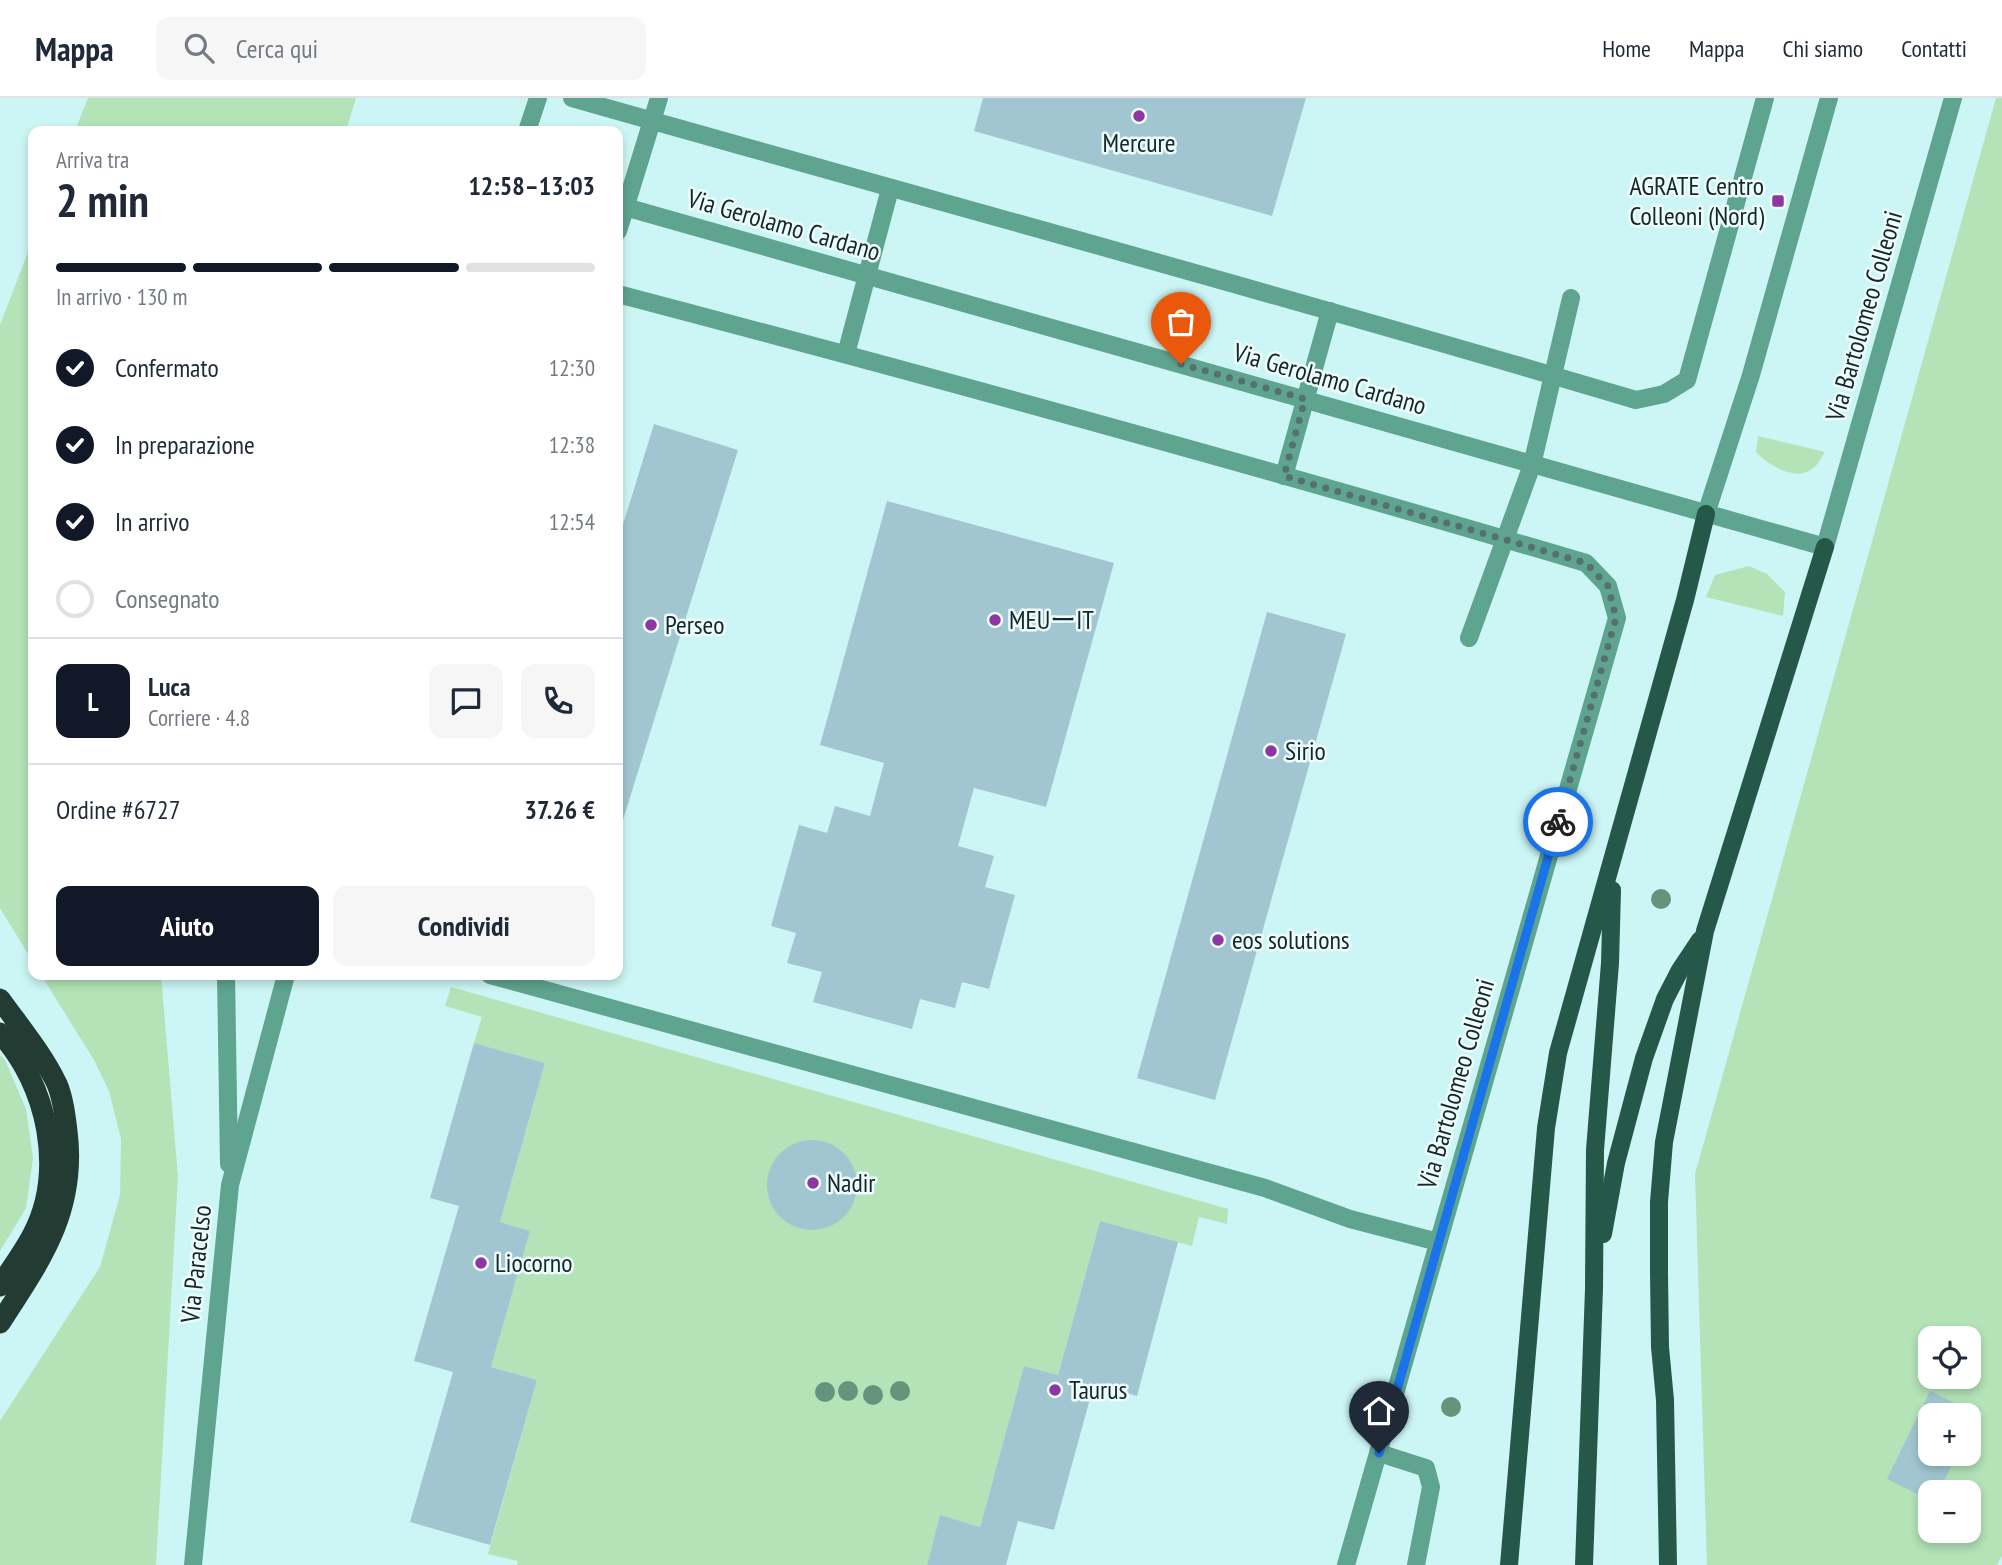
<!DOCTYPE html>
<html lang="it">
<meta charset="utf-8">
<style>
body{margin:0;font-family:"PT Sans Narrow","Noto Sans JP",sans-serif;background:#f6f6f7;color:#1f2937;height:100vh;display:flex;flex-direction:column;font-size:26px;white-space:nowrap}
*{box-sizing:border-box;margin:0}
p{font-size:23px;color:#747a83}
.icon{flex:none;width:38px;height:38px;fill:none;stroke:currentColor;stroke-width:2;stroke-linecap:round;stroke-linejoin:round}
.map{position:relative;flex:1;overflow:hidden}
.side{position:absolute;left:28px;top:28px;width:595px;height:854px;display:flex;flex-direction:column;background:#fff;border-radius:14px;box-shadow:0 4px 10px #0003}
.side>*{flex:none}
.controls{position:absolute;left:1918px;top:1228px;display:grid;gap:14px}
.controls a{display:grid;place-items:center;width:63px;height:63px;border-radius:14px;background:#fff;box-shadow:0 4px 10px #0003;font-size:35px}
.pin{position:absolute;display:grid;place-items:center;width:60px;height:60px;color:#fff;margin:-72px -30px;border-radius:50% 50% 50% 0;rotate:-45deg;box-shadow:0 0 7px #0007}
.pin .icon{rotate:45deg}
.courier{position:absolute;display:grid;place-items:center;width:70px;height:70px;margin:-35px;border:5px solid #1a73e8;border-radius:50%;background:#fff;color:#222;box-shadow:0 2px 9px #0007}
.overview em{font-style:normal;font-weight:700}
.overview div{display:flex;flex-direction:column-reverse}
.overview{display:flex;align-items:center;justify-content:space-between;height:119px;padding:0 28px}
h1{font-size:46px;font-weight:700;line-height:52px}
.bar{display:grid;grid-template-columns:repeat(4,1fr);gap:10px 7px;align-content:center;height:84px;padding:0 28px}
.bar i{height:9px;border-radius:5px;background:#e0e1e3}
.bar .current{background:#111827}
.bar p{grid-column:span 4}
.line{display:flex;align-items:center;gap:18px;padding:0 28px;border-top:2px solid #e0e1e3}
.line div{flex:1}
.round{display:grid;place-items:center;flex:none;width:74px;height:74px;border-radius:14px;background:#f6f6f7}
ol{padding:0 28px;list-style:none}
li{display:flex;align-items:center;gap:21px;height:77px}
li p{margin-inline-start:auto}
li .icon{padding:7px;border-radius:50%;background:#111827;color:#fff;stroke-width:4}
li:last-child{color:#747a83}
li i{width:38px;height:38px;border:4px solid #e0e1e3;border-radius:50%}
.primary-button{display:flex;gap:14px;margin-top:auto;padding:14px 28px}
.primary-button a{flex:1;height:80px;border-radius:14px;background:#111827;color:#fff;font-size:28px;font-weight:700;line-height:80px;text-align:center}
.primary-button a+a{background:#f6f6f7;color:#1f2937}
header{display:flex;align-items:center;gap:42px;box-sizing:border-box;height:98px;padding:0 35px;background:#fff;border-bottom:2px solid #e0e1e3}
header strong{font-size:33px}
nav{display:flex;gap:38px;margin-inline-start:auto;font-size:24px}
.search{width:490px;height:63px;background:#f6f6f7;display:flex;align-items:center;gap:18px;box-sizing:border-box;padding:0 24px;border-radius:14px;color:#747a83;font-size:26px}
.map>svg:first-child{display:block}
.green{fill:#b3e3b7;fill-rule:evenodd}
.building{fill:#a1c6d2}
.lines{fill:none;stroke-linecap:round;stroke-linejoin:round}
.minor{stroke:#5ea48e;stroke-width:18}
.major{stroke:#265849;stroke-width:18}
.highway{stroke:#223b33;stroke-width:21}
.tree{fill:#65947d}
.done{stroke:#566f70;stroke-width:7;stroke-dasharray:0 12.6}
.route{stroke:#1a73e8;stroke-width:9}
.poi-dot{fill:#8e36a3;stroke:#edfdfd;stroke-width:2.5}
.labels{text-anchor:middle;stroke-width:5;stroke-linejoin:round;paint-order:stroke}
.poi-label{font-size:26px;fill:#172728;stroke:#edfdfd;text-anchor:start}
.street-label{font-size:26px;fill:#172728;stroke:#edfdfd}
</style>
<header>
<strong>Mappa</strong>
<div class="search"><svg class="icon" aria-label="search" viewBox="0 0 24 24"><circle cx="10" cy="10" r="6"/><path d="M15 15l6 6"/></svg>Cerca qui</div>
<nav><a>Home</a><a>Mappa</a><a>Chi siamo</a><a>Contatti</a></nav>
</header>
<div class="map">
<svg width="2002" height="1467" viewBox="0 0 2002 1467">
<rect width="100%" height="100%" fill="#ccf6f5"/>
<g class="green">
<polygon points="88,0 356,0 346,33 75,33"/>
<path d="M1996 0H2002V1458L1997 1467H1707L1695 1076ZM1930 1241H1969V1279H1930ZM1930 1318H1969V1356H1930ZM1930 1395H1969V1433H1930Z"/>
<polygon points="33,141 33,864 0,810 0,227"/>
<path d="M1758 338 1825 354C1822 358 1819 364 1816 368 1797 386 1770 368 1756 354Z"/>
<polygon points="1749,468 1767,476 1785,494 1783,518 1706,499 1715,477"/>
<polygon points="41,877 161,877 178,1079 156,1467 0,1467 0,1323 100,1169 120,1097 121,1041 109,993 94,962"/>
<polygon points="451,889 1228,1111 1227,1126 1199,1119 1192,1148 1100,1123 1058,1277 1024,1268 980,1429 940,1418 927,1467 517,1467 518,1463 488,1456 537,1282 491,1269 530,1133 500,1124 545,965 474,945 482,919 445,908"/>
<polygon points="0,957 5,962 26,1011 33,1060 26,1110 0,1153"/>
</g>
<g class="building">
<polygon points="983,0 1306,0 1272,118 974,33"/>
<polygon points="654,326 738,352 618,738 618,443"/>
<polygon points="887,403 1114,465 1046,709 974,690 958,748 994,758 985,789 1015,797 989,891 962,884 955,910 920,901 912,931 813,904 822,874 787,865 796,835 771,828 799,727 827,735 835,708 870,718 884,665 820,647"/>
<polygon points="1267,514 1346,536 1215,1002 1137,980"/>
<polygon points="474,945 545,965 500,1124 530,1133 491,1269 537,1282 490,1447 410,1424 453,1274 414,1263 459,1108 430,1100"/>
<circle cx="812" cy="1087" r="45"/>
<polygon points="1100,1123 1178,1144 1137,1298 1094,1286 1054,1432 1018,1423 1006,1467 927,1467 940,1417 980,1429 1024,1268 1058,1277"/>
<polygon points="1930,1293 1977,1316 1969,1332 1969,1318 1930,1318 1930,1356 1957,1356 1938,1395 1930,1395 1930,1402 1887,1381"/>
</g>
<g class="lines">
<g class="minor">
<path d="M572 0C927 101 1283 197 1636 302L1664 296 1687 282 1765 0"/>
<polyline points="527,33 538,0"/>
<polyline points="618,107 1825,449 1953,0"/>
<polyline points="618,133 659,0"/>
<path d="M618 196C941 281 1265 370 1586 465L1608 488 1617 520 1346 1467"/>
<polyline points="846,256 890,91"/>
<polyline points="1284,378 1330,213"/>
<polyline points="1706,416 1751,277 1829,0"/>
<polyline points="1469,540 1532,367 1571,200"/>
<polyline points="226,877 229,1066"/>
<polyline points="490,877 1265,1090 1350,1121 1438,1144"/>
<polyline points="1379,1355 1426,1370 1431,1389 1416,1467"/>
<polyline points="193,1467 230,1087 286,877"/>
</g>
<g class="major">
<polyline points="1603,1136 1616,1065 1644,960 1665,901 1680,872 1700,842"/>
<polyline points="1509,1467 1546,1030 1558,955 1685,502 1706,416"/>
<polyline points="1584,1467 1594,1191 1595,1052 1610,865 1612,792"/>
<polyline points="1668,1467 1665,1302 1660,1249 1659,1175 1659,1104 1664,1044 1705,833 1825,449"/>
</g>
<g class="highway">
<path d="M0 901C20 929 42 955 57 986 63 1000 65 1017 67 1033 77 1112 41 1162 0 1225"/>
<path d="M0 935C48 987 66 1074 32 1138 23 1155 11 1171 0 1188"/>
</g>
</g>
<g class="tree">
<circle cx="1661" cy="801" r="10"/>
<circle cx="848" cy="1293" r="10"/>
<circle cx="900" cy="1293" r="10"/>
<circle cx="825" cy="1294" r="10"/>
<circle cx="873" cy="1297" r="10"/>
<circle cx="1451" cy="1309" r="10"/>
</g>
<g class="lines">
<polyline class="done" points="1181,266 1305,301 1284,378 1586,465 1608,488 1616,520 1558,724"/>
<polyline class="route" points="1379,1355 1558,724"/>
</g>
<g class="poi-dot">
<circle cx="1139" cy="18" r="7"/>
<rect x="1771" y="96" width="14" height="14" rx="3.5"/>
<circle cx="995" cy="522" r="7"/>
<circle cx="651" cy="527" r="7"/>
<circle cx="1271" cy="653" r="7"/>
<circle cx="1218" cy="842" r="7"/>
<circle cx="813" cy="1085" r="7"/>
<circle cx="481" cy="1165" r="7"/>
<circle cx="1055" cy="1292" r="7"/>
</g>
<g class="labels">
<g class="poi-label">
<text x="1139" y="54" text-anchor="middle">Mercure</text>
<text x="1764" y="97" text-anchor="end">AGRATE Centro<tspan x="1764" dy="30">Colleoni (Nord)</tspan></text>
<text x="1009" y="531">MEUーIT</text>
<text x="665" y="536">Perseo</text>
<text x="1285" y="662">Sirio</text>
<text x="1232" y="851">eos solutions</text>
<text x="827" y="1094">Nadir</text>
<text x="495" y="1174">Liocorno</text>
<text x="1069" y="1301">Taurus</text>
</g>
<g class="street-label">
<text transform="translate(784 127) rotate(16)" y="9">Via Gerolamo Cardano</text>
<text transform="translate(1864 218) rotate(-74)" y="9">Via Bartolomeo Colleoni</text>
<text transform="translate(1330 281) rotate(16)" y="9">Via Gerolamo Cardano</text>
<text transform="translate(1456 986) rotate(-74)" y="9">Via Bartolomeo Colleoni</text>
<text transform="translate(196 1166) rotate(-84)" y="9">Via Paracelso</text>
</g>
</g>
</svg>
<div class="controls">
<a><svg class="icon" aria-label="locate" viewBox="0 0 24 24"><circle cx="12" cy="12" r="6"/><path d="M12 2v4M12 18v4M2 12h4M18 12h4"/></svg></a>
<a>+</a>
<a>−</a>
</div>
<div class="pin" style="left:1181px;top:266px;background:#ea580c"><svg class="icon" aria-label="bag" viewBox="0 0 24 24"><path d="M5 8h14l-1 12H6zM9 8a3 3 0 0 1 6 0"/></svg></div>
<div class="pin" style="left:1379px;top:1355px;background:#1f2937"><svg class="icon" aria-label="home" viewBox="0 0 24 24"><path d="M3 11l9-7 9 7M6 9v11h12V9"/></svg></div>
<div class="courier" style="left:1558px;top:724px"><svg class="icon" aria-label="bike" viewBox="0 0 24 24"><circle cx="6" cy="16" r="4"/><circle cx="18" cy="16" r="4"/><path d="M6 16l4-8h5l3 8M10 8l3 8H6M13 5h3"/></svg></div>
<section class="side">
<div class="overview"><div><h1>2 min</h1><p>Arriva tra</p></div><em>12:58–13:03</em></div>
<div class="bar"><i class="current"></i><i class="current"></i><i class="current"></i><i></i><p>In arrivo · 130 m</p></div>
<ol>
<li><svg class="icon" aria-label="check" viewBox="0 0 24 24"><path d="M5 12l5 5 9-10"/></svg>Confermato<p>12:30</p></li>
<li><svg class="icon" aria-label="check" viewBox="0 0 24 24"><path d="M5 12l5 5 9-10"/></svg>In preparazione<p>12:38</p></li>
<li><svg class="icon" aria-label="check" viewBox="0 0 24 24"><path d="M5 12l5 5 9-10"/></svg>In arrivo<p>12:54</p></li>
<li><i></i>Consegnato</li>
</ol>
<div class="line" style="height:126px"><b class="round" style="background:#111827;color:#fff">L</b><div><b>Luca</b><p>Corriere · 4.8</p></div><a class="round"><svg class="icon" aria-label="chat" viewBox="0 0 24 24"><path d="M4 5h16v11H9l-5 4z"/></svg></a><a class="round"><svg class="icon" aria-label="phone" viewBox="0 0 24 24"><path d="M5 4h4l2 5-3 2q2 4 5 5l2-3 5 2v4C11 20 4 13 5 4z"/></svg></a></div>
<div class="line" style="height:91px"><div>Ordine #6727</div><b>37.26 €</b></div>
<div class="primary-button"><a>Aiuto</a><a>Condividi</a></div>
</section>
</div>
